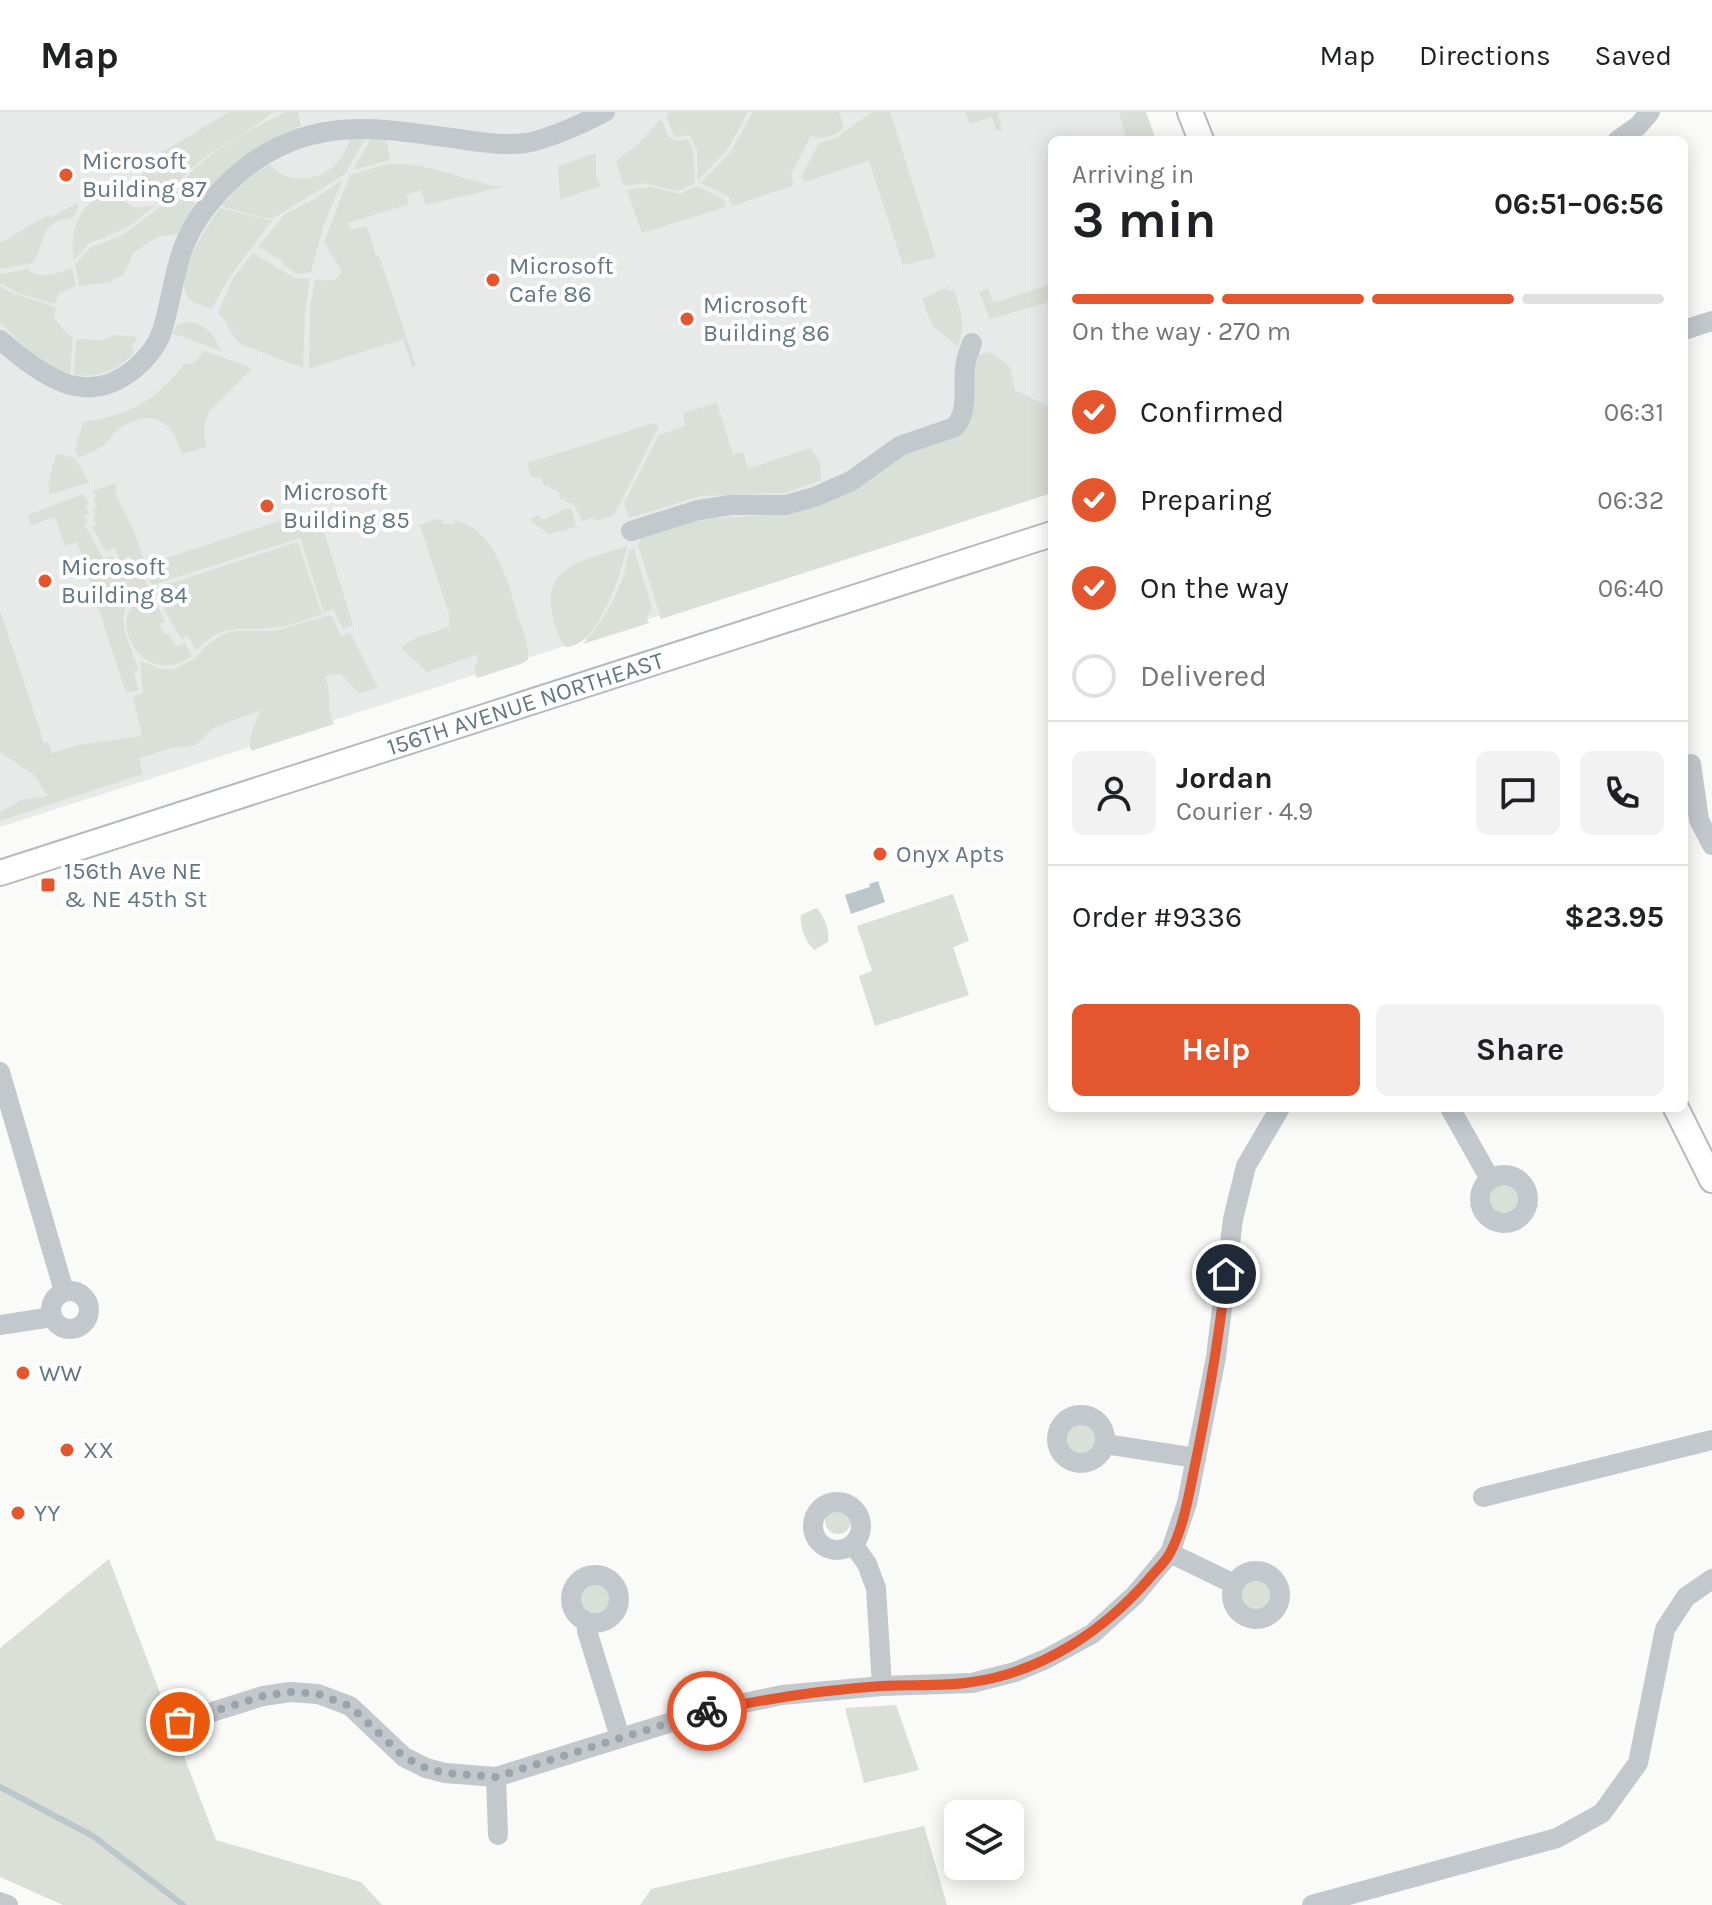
<!DOCTYPE html>
<meta charset="utf-8">
<style>
body{margin:0;font-family:Karla,sans-serif;background:#f2f2f2;color:#202124;height:100vh;display:flex;flex-direction:column;font-size:30px;white-space:nowrap}
*{box-sizing:border-box;margin:0}
p{font-size:26px;color:#757577}
.icon{flex:none;width:44px;height:44px;fill:none;stroke:currentColor;stroke-width:2;stroke-linecap:round;stroke-linejoin:round}
.map{position:relative;flex:1;overflow:hidden}
.panel{position:absolute;left:1048px;top:24px;width:640px;height:976px;display:flex;flex-direction:column;background:#fff;border-radius:12px;box-shadow:0 4px 20px #0003}
.panel>*{flex:none}
.fabs{position:absolute;left:944px;top:1688px;display:grid;gap:16px}
.fabs a{display:grid;place-items:center;width:80px;height:80px;border-radius:12px;background:#fff;box-shadow:0 4px 20px #0003;font-size:40px}
.pin{position:absolute;display:grid;place-items:center;width:68px;height:68px;color:#fff;margin:-34px;border:4px solid #fff;border-radius:50%;box-shadow:0 2px 8px #0007}
.courier{position:absolute;display:grid;place-items:center;width:80px;height:80px;margin:-40px;border:6px solid #e4572e;border-radius:50%;background:#fff;color:#222;box-shadow:0 2px 10px #0007}
.summary em{font-style:normal;font-weight:700}
.summary div{display:flex;flex-direction:column-reverse}
.summary{display:flex;align-items:center;justify-content:space-between;height:136px;padding:0 24px}
h1{font-size:52px;font-weight:700;line-height:60px}
.bar{display:grid;grid-template-columns:repeat(4,1fr);gap:12px 8px;align-content:center;height:96px;padding:0 24px}
.bar i{height:10px;border-radius:6px;background:#e0e0e0}
.bar .active{background:#e4572e}
.bar p{grid-column:span 4}
.line{display:flex;align-items:center;gap:20px;padding:0 24px;border-top:2px solid #e0e0e0}
.line div{flex:1}
.round{display:grid;place-items:center;flex:none;width:84px;height:84px;border-radius:12px;background:#f2f2f2}
ol{padding:0 24px;list-style:none}
li{display:flex;align-items:center;gap:24px;height:88px}
li p{margin-inline-start:auto}
li .icon{padding:8px;border-radius:50%;background:#e4572e;color:#fff;stroke-width:4}
li:last-child{color:#757577}
li i{width:44px;height:44px;border:4px solid #e0e0e0;border-radius:50%}
.button{display:flex;gap:16px;margin-top:auto;padding:16px 24px}
.button a{flex:1;height:92px;border-radius:12px;background:#e4572e;color:#fff;font-size:32px;font-weight:700;line-height:92px;text-align:center}
.button a+a{background:#f2f2f2;color:#202124}
header{display:flex;align-items:center;gap:48px;box-sizing:border-box;height:112px;padding:0 40px;background:#fff;border-bottom:2px solid #e0e0e0}
header strong{font-size:38px}
nav{display:flex;gap:44px;margin-inline-start:auto;font-size:28px}
.map>svg:first-child{display:block}
.built{fill:#e8e9e9}
.green{fill:#dadfd7}
.water{fill:#bbc7cb}
.lines{fill:none;stroke-linecap:round;stroke-linejoin:round}
.stream{stroke:#bbc7cb;stroke-width:6}
.major-casing{stroke:#b5babe;stroke-width:28}
.minor{stroke:#c3c8cc;stroke-width:20}
.major{stroke:#fff;stroke-width:24}
.done{stroke:#99a4ac;stroke-width:8;stroke-dasharray:0 14.4}
.route{stroke:#e4572e;stroke-width:10}
.poi-dot{fill:#e4572e;stroke:#fff;stroke-width:3}
.labels{text-anchor:middle;stroke-width:8;stroke-linejoin:round;paint-order:stroke}
.poi-label{font-size:24px;fill:#657683;stroke:#fff;text-anchor:start}
.street-label{font-size:24px;fill:#657683;stroke:#fff}
</style>
<header>
<strong>Map</strong>
<nav><a>Map</a><a>Directions</a><a>Saved</a></nav>
</header>
<div class="map">
<svg width="1712" height="1793" viewBox="0 0 1712 1793">
<rect width="100%" height="100%" fill="#fafaf8"/>
<polygon class="built" points="0,0 1145,0 1153,28 1052,28 1052,378 0,715"/>
<g class="green">
<path d="M229 0H273C237 31 199 38 171 81L141 76 142 64 154 45Z"/>
<path d="M286 0H298L301 14C260 31 228 53 199 88L175 81C199 43 246 20 286 0Z"/>
<polygon points="669,0 748,0 727,38 698,68 697,37 689,23 677,25 673,22 666,4"/>
<path d="M753 0H839L844 16C833 25 823 28 811 24L791 62 794 73 732 94 729 85 701 71 730 41Z"/>
<polygon points="872,0 890,0 936,145 903,153 869,49 804,70 802,63 819,31 836,26"/>
<polygon points="965,0 1002,0 998,2 1002,19 996,18 992,5 970,12"/>
<polygon points="1119,0 1146,0 1156,28 1127,28"/>
<polygon points="661,7 669,25 677,29 688,27 693,38 695,71 679,79 643,71 626,74 623,72 616,49 638,32"/>
<path d="M350 25H366L345 62 274 106H264L221 94 242 71 269 52C296 82 343 63 350 25Z"/>
<polygon points="372,25 386,27 390,48 353,58"/>
<polygon points="596,41 596,65 600,74 560,88 558,54"/>
<path d="M387 52C428 49 463 69 502 75L426 93 421 78 406 83 409 92 348 111 351 118 367 114 376 144H379L416 254 412 255 403 227 309 257 310 196 315 167C327 169 335 171 342 160L324 130 350 63Z"/>
<polygon points="342,68 323,115 311,160 297,162 282,152 283,149 258,135 285,102 315,87"/>
<polygon points="697,74 723,87 726,95 642,121 627,78 650,75 680,82"/>
<path d="M111 80 135 96 156 93 126 116 88 132 74 148C68 119 81 88 111 80Z"/>
<polygon points="172,86 196,91 178,122 157,125 133,141 124,162 111,170 79,174 75,153 90,136 124,122"/>
<path d="M77 91 78 96 73 105C36 113 49 124 33 151L0 157V131L48 103 50 106Z"/>
<path d="M220 96 272 109 230 164 212 196C204 194 194 192 188 185 172 166 208 113 220 96Z"/>
<path d="M253 141 296 167 310 166 305 203 303 256 243 233C231 226 229 210 218 201L233 166Z"/>
<path d="M72 156 76 174 58 182 55 192 18 181 0 171V162L27 157C38 169 58 161 72 156Z"/>
<polygon points="1052,172 1052,189 990,207 979,180 988,177 993,191"/>
<path d="M0 175C18 185 38 187 56 196L54 206 67 222 73 225 70 263 40 249 0 211Z"/>
<path d="M948 175 949 179 954 178C960 197 967 215 957 234L932 213 922 187Z"/>
<path d="M189 210C209 213 213 224 222 239L172 221 178 212Z"/>
<path d="M116 223 138 225 131 235 135 239C120 258 98 266 74 263L76 227 102 228Z"/>
<path d="M204 239 252 256 209 300C203 313 203 322 207 335L182 342C172 308 152 295 120 316 113 320 109 330 102 334 96 339 87 342 79 346L75 339 83 310C127 304 157 289 184 252L194 251Z"/>
<polygon points="991,240 1010,255 1015,278 1052,296 1052,381 661,507 638,433 641,425 697,407 786,402 899,345 949,328 958,324 967,313 975,288 974,261 978,243"/>
<polygon points="717,291 733,343 743,340 748,357 811,336 820,351 821,368 785,381 700,384 629,406 624,391 659,323 685,314 683,301"/>
<polygon points="654,311 659,314 614,403 596,409 594,405 582,409 574,392 566,390 565,386 561,388 558,379 550,377 549,373 544,374 541,365 535,366 531,364 527,351"/>
<polygon points="56,342 75,346 89,371 50,382 48,373"/>
<polygon points="115,371 117,378 114,380 133,417 144,448 155,445 157,449 317,397 353,513 343,517 333,497 324,501 300,426 152,473 142,453 136,456 129,444 121,449 114,436 106,440 92,415 96,412 93,406 96,403 93,397 97,394 93,388 97,385 93,379"/>
<path d="M83 382 89 391 85 394 89 401 84 404 88 410 84 412 104 447 112 444 119 456 126 453 133 464 141 461 148 475C104 500 131 526 138 558L134 559 138 578 126 581 77 430 65 434 55 405 31 413 28 403Z"/>
<polygon points="564,397 571,397 577,415 549,422 530,408 537,403 544,408"/>
<path d="M437 407H442L443 412H454L455 408C496 418 508 470 518 505 523 519 529 533 528 548L521 552 477 566 474 559 479 542 427 560 401 535 416 526 449 515V502L420 413Z"/>
<path d="M298 430 322 502C307 507 293 513 278 515 242 520 224 508 196 539L188 523 181 527 153 477Z"/>
<path d="M627 434C622 460 598 535 566 535 558 526 554 512 552 500 542 452 593 446 627 434Z"/>
<path d="M634 437 652 496 647 505 649 511 583 532C607 505 623 476 629 439Z"/>
<path d="M150 479 165 509 159 512 165 523 169 522 176 535 185 531 192 544C145 580 97 504 150 479Z"/>
<path d="M0 498 44 631 48 630 52 641 78 633 142 624 133 584 143 581 140 549 161 557H175L194 547 207 533 222 523 233 519H274L331 503 341 524 350 520 378 576 359 581 340 561 325 564C333 584 325 592 334 612L251 639C247 623 256 612 261 598L213 616 196 633 172 636 139 646 143 662 0 709V700L22 688 48 684 34 663 0 640Z"/>
<polygon points="953,782 969,829 953,835 969,883 875,914 859,864 872,859 857,814"/>
<path d="M816 796C824 802 830 820 828 830L814 838C806 830 799 814 801 803Z"/>
<circle cx="1505" cy="1087" r="15"/>
<circle cx="1082" cy="1327" r="15"/>
<circle cx="838" cy="1409" r="13"/>
<polygon points="109,1447 216,1728 361,1770 382,1793 63,1793 0,1765 0,1536"/>
<circle cx="1256" cy="1484" r="15"/>
<circle cx="595" cy="1486" r="15"/>
<polygon points="896,1593 919,1658 864,1671 845,1596"/>
<polygon points="924,1714 947,1793 640,1793 651,1777"/>
</g>
<polygon class="water" points="878,769 885,790 851,802 845,783 870,775 869,772"/>
<g class="lines">
<polyline class="stream" points="0,1675 93,1724 183,1793"/>
<defs>
<g id="major">
<polyline points="1190,0 1201,28"/>
<path id="s1" d="M0 761 1052 422"/>
<polyline points="1676,996 1712,1068"/>
</g>
</defs>
<use href="#major" class="major-casing"/>
<g class="minor">
<polyline points="1618,28 1638,14 1650,0"/>
<polyline points="1684,218 1712,209"/>
<path d="M0 228C40 261 83 298 133 258 145 248 157 235 162 219 173 184 174 148 193 115 208 89 234 62 259 46 325 3 388 18 459 27 480 30 505 34 526 31 549 27 584 11 605 0"/>
<path d="M631 419 698 398 731 393H786L817 384 851 369 900 334 955 315C971 295 961 273 966 250 967 244 970 237 972 231"/>
<polyline points="1691,652 1699,708 1712,733"/>
<polyline points="0,960 64,1179"/>
<polyline points="1450,996 1490,1067"/>
<circle cx="1504" cy="1087" r="24"/>
<circle cx="70" cy="1198" r="19"/>
<polyline points="0,1213 52,1205"/>
<circle cx="1081" cy="1327" r="24"/>
<polyline points="1105,1332 1196,1346"/>
<polyline points="1483,1385 1712,1328"/>
<circle cx="837" cy="1414" r="24"/>
<polyline points="853,1432 867,1452 876,1476 882,1574"/>
<polyline points="1170,1441 1234,1472"/>
<circle cx="1256" cy="1483" r="24"/>
<circle cx="595" cy="1487" r="24"/>
<polyline points="589,1511 587,1519 620,1625"/>
<polyline points="180,1610 263,1584 290,1580 318,1582 350,1594 404,1645 426,1656 445,1661 496,1665 707,1599 782,1583 882,1574 972,1571 1015,1560 1046,1547 1092,1522 1135,1483 1170,1441 1187,1391 1216,1245 1233,1107 1246,1054 1280,996"/>
<polyline points="496,1665 498,1723"/>
<polyline points="0,1790 8,1793"/>
<polyline points="1312,1793 1557,1726 1602,1701 1638,1651 1665,1517 1686,1485 1712,1467"/>
</g>
<use href="#major" class="major"/>
</g>
<g class="lines">
<polyline class="done" points="180,1610 263,1584 290,1580 318,1582 350,1594 404,1645 426,1656 445,1661 496,1665 707,1599"/>
<path class="route" d="M707 1599C765 1587 822 1578 881 1574 911 1572 943 1575 972 1570 1041 1560 1102 1520 1147 1469 1154 1460 1165 1451 1170 1441 1184 1415 1189 1381 1195 1353 1208 1290 1219 1226 1226 1162"/>
</g>
<g class="poi-dot">
<circle cx="66" cy="63" r="8"/>
<circle cx="493" cy="168" r="8"/>
<circle cx="687" cy="207" r="8"/>
<circle cx="267" cy="394" r="8"/>
<circle cx="45" cy="469" r="8"/>
<circle cx="880" cy="742" r="8"/>
<rect x="40" y="765" width="16" height="16" rx="4"/>
<circle cx="23" cy="1261" r="8"/>
<circle cx="67" cy="1338" r="8"/>
<circle cx="18" cy="1401" r="8"/>
</g>
<g class="labels">
<g class="poi-label">
<text x="82" y="57">Microsoft<tspan x="82" dy="28">Building 87</tspan></text>
<text x="509" y="162">Microsoft<tspan x="509" dy="28">Cafe 86</tspan></text>
<text x="703" y="201">Microsoft<tspan x="703" dy="28">Building 86</tspan></text>
<text x="283" y="388">Microsoft<tspan x="283" dy="28">Building 85</tspan></text>
<text x="61" y="463">Microsoft<tspan x="61" dy="28">Building 84</tspan></text>
<text x="896" y="750">Onyx Apts</text>
<text x="64" y="767">156th Ave NE<tspan x="64" dy="28">&amp; NE 45th St</tspan></text>
<text x="39" y="1269">WW</text>
<text x="83" y="1346">XX</text>
<text x="34" y="1409">YY</text>
</g>
<g class="street-label">
<text dy="8" stroke="none"><textPath href="#s1" startOffset="552">156TH AVENUE NORTHEAST</textPath></text>
</g>
</g>
</svg>
<div class="fabs">
<a><svg class="icon" aria-label="layers" viewBox="0 0 24 24"><path d="M12 4l9 5-9 5-9-5zM3 14l9 5 9-5"/></svg></a>
</div>
<div class="pin" style="left:180px;top:1610px;background:#ea580c"><svg class="icon" aria-label="bag" viewBox="0 0 24 24"><path d="M5 8h14l-1 12H6zM9 8a3 3 0 0 1 6 0"/></svg></div>
<div class="pin" style="left:1226px;top:1162px;background:#1f2937"><svg class="icon" aria-label="home" viewBox="0 0 24 24"><path d="M3 11l9-7 9 7M6 9v11h12V9"/></svg></div>
<div class="courier" style="left:707px;top:1599px"><svg class="icon" aria-label="bike" viewBox="0 0 24 24"><circle cx="6" cy="16" r="4"/><circle cx="18" cy="16" r="4"/><path d="M6 16l4-8h5l3 8M10 8l3 8H6M13 5h3"/></svg></div>
<section class="panel">
<div class="summary"><div><h1>3 min</h1><p>Arriving in</p></div><em>06:51–06:56</em></div>
<div class="bar"><i class="active"></i><i class="active"></i><i class="active"></i><i></i><p>On the way · 270 m</p></div>
<ol>
<li><svg class="icon" aria-label="check" viewBox="0 0 24 24"><path d="M5 12l5 5 9-10"/></svg>Confirmed<p>06:31</p></li>
<li><svg class="icon" aria-label="check" viewBox="0 0 24 24"><path d="M5 12l5 5 9-10"/></svg>Preparing<p>06:32</p></li>
<li><svg class="icon" aria-label="check" viewBox="0 0 24 24"><path d="M5 12l5 5 9-10"/></svg>On the way<p>06:40</p></li>
<li><i></i>Delivered</li>
</ol>
<div class="line" style="height:144px"><a class="round"><svg class="icon" aria-label="person" viewBox="0 0 24 24"><circle cx="12" cy="8" r="4"/><path d="M4 21q1-7 8-7t8 7"/></svg></a><div><b>Jordan</b><p>Courier · 4.9</p></div><a class="round"><svg class="icon" aria-label="chat" viewBox="0 0 24 24"><path d="M4 5h16v11H9l-5 4z"/></svg></a><a class="round"><svg class="icon" aria-label="phone" viewBox="0 0 24 24"><path d="M5 4h4l2 5-3 2q2 4 5 5l2-3 5 2v4C11 20 4 13 5 4z"/></svg></a></div>
<div class="line" style="height:104px"><div>Order #9336</div><b>$23.95</b></div>
<div class="button"><a>Help</a><a>Share</a></div>
</section>
</div>
